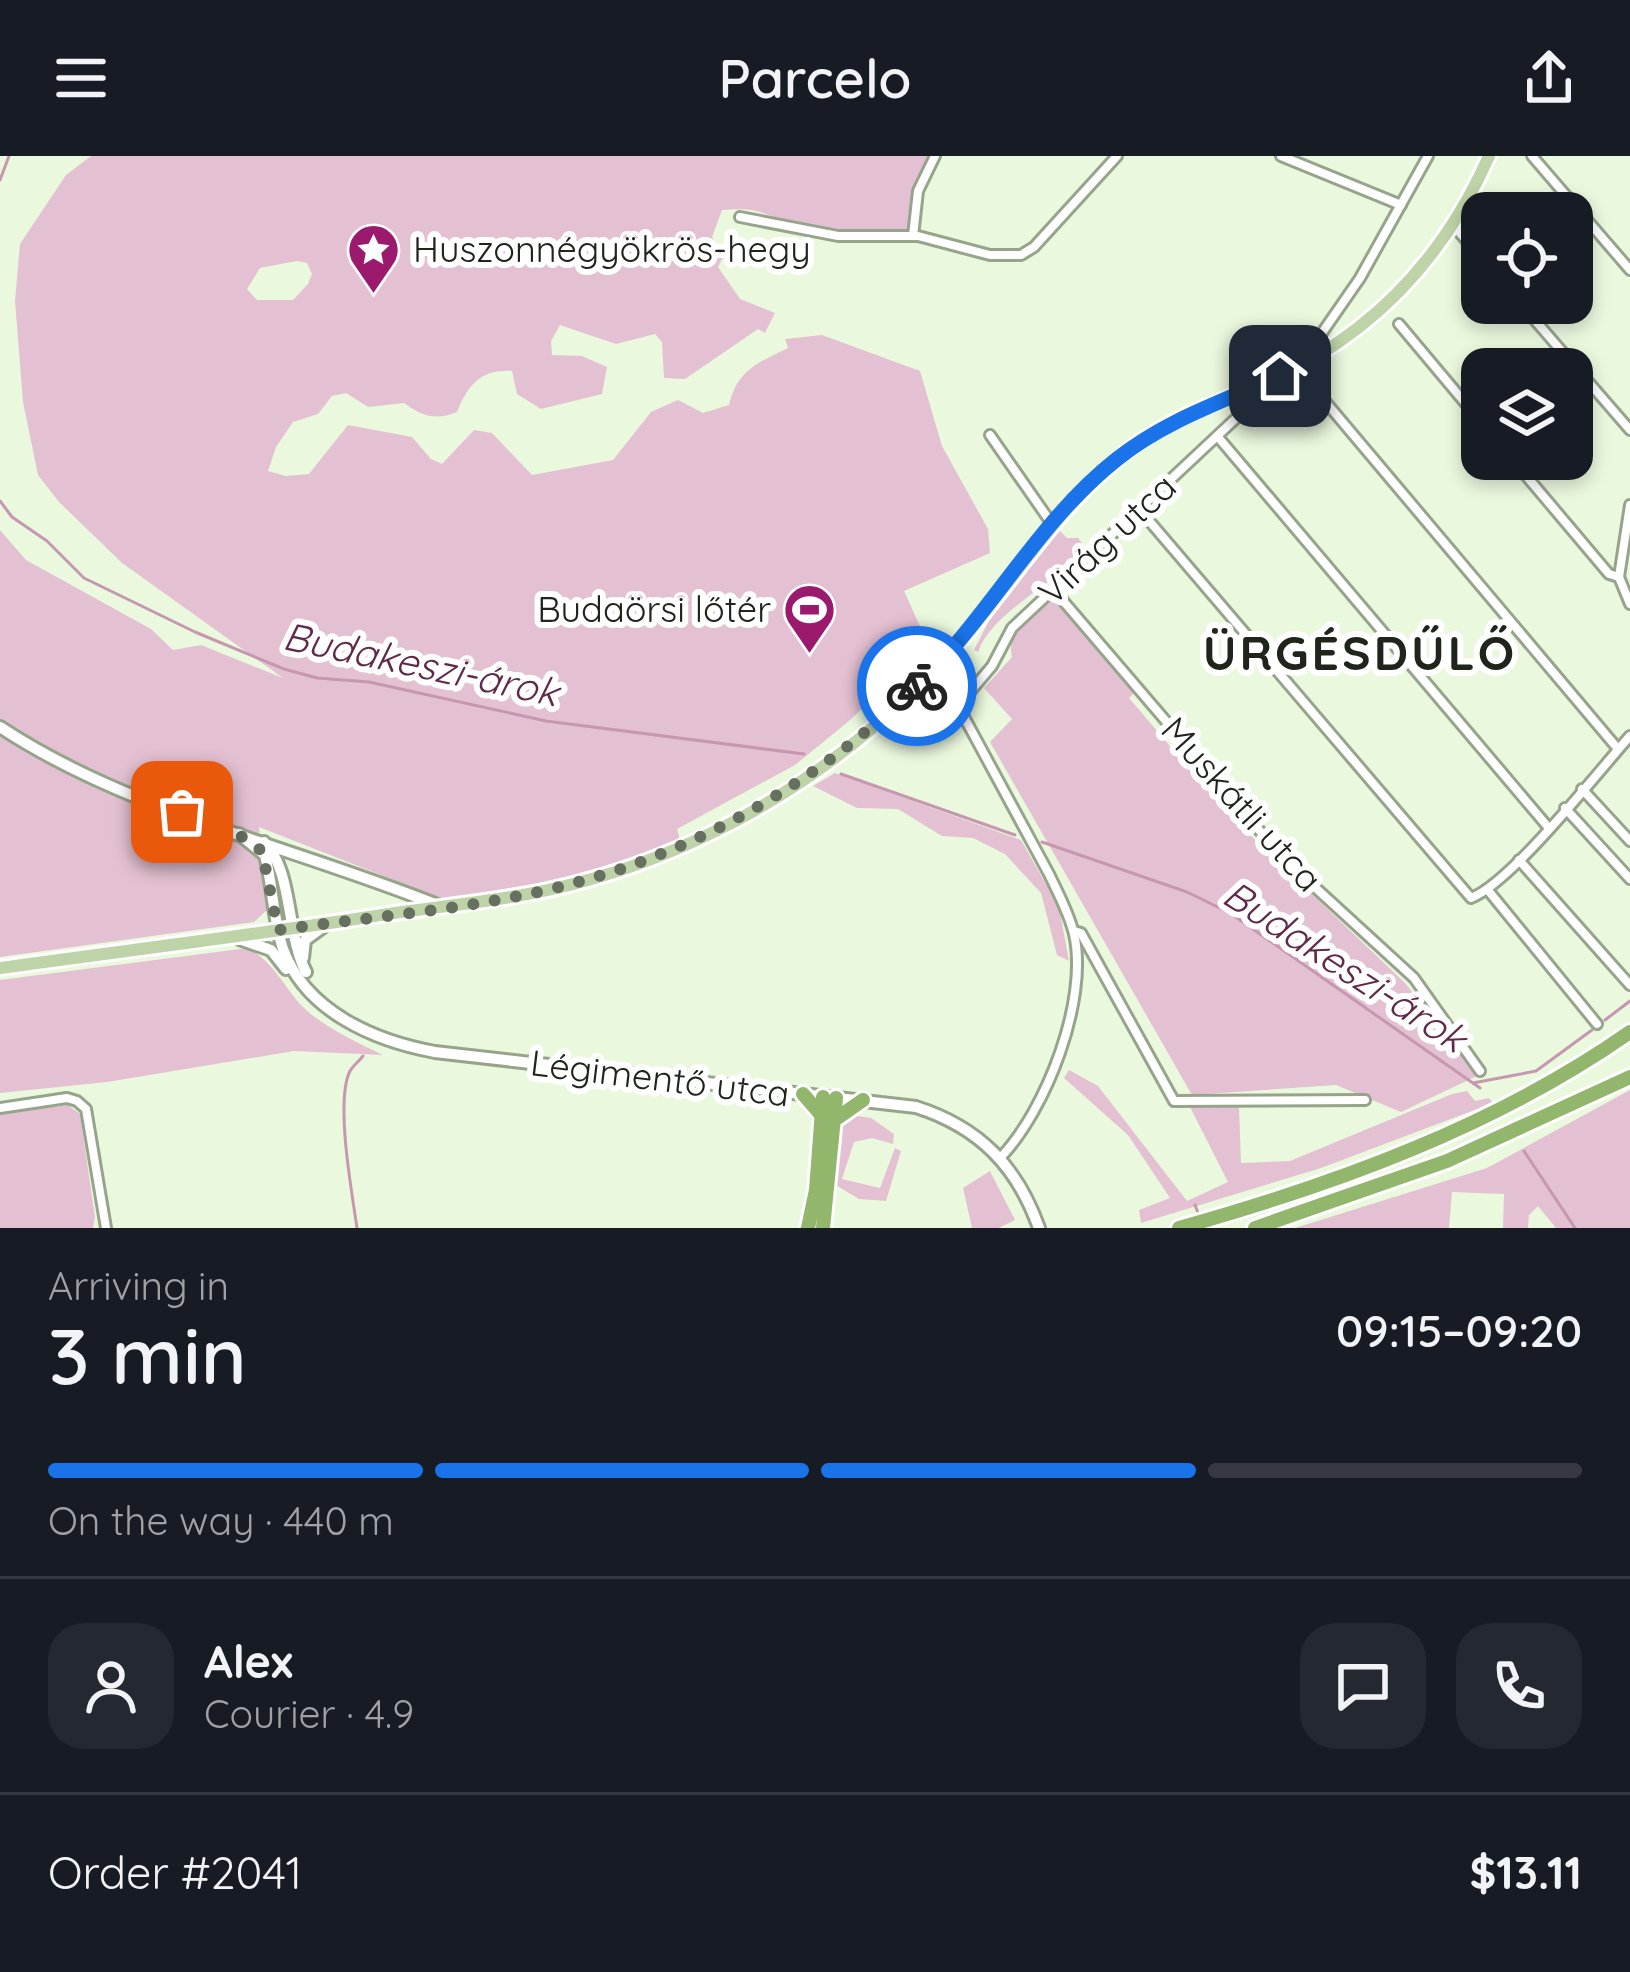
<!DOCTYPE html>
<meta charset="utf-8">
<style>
body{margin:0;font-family:Quicksand,sans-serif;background:#242831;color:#f1f3f6;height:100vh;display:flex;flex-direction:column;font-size:45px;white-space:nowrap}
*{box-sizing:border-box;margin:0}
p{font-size:39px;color:#9ea1a6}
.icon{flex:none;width:66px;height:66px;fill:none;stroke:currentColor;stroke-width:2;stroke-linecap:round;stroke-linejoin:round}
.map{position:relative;height:1072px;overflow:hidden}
.details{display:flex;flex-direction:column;background:#171b24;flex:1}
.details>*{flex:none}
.controls{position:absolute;left:1461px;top:36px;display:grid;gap:24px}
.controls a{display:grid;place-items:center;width:132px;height:132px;border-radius:24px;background:#171b24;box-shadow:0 6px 18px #0003;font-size:60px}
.pin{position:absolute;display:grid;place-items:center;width:102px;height:102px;color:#fff;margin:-51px;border-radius:24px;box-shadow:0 6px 18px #0006}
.courier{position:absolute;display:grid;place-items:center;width:120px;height:120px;margin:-60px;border:9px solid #1a73e8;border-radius:50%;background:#fff;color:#222;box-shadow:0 3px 15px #0007}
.headline em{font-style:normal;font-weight:600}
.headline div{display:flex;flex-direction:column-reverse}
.headline{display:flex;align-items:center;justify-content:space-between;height:204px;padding:0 48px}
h1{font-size:78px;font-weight:600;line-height:90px}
.bar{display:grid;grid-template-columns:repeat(4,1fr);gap:18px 12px;align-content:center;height:144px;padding:0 48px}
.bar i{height:15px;border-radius:9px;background:#363941}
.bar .active{background:#1a73e8}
.bar p{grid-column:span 4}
.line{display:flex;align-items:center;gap:30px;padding:0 48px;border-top:3px solid #363941}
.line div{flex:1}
.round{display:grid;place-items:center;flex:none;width:126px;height:126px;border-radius:36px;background:#242831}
header{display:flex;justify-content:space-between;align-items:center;height:156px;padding:0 48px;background:#171b24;font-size:54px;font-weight:600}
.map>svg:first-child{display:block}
.green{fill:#e4c1d2;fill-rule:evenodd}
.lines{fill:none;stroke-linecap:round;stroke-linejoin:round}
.stream{stroke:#c698af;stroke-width:3}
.street-casing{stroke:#97a48c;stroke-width:14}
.secondary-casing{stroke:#97a48c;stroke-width:16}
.primary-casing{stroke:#fff;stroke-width:18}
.highway-casing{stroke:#fff;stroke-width:20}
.street{stroke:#fff;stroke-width:8}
.secondary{stroke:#fff;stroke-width:10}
.primary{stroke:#bed3a7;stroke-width:12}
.highway{stroke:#92b66c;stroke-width:14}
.done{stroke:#676f60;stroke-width:12;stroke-dasharray:0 21.6}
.route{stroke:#1a73e8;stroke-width:15}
.labels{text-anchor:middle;stroke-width:12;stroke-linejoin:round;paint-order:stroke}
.poi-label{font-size:36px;fill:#20251c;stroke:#fff;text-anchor:start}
.street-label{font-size:36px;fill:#20251c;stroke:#fff}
.water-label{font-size:39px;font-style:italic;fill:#612949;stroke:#fff}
.district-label{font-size:48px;font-weight:bold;letter-spacing:3px;fill:#20251c;stroke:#fff}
</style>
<header><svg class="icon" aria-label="menu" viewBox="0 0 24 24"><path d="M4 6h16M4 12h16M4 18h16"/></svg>Parcelo<svg class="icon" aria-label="share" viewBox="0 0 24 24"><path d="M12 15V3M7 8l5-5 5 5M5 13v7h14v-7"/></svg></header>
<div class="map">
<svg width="1630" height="1072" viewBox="0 0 1630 1072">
<rect width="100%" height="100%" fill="#eaf8de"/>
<g class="green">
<path d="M91 0H933L918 27 907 77C880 76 807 77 785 67 758 54 754 52 722 54L712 81 724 99 718 111 740 143 775 157 765 177 758 173 685 223 664 222 662 186 655 178 616 188 560 169 551 185 552 199 582 200 607 211 602 238 541 253 517 238 512 215C481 213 468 229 457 256 435 265 422 260 404 247L368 251 346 237 332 240 318 258 293 266 276 291 268 315 286 320 309 318 348 269 412 281 431 303 442 308 474 274 492 277 532 319 613 304 651 256 678 244 703 257 729 249C738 213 756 208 788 192L785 183 822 179 920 215 942 290 988 373 990 397 904 435 929 490 849 565 795 609 677 673 680 685 569 723 442 743 259 671 267 754 254 766 0 801V374L26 404 151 473 173 494 201 489 283 522 122 407 59 346 38 319 23 246 15 145 20 88 66 19ZM297 105 307 107 312 118 308 128 293 144H257L247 133 260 112Z"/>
<path d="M1058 373 1067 382H1078L1088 394C1058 425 992 456 978 496L974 494 996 451Z"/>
<path d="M1054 443 1134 537 1129 542 1226 656 1405 827 1435 864V874L1445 886 1450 883 1479 919 1401 956 1336 929 1192 939 990 586 1012 563 984 532 1012 501C1005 474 1035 458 1054 443Z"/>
<polygon points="835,617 1021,684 1059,751 1069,805 1057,799 1041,737 1005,698 973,682 942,680 898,653 857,652 813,630"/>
<path d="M248 792C273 806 282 827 300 848 322 871 355 885 383 899L294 895 107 926 0 937V824Z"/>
<polygon points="1069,914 1098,930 1187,1045 1228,1026 1189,949 1239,951 1241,1007 1290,1005 1452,938 1467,935 1475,945 1489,942 1493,947 1321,1012 1141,1067 1139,1054 1170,1042 1128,979 1064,922"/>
<polygon points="1630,934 1630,1072 1556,1072 1538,1050 1529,1059 1528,1072 1503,1072 1504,1038 1452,1036 1449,1072 1295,1072 1487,1012"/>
<polygon points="68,949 80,958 95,1061 93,1072 0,1072 0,958"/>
<polygon points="851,959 871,962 894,978 893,988 872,982 854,986 842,1023 880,1032 895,992 901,995 886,1045 859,1043 834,1028 839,969"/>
<polygon points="990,1015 1015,1064 999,1072 972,1072 963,1032"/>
</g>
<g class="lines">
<g class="stream">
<polyline points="0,24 9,0"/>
<polyline points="0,345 12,361 47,385 84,422 195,476 284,513 317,522 369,526 546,565 804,598"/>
<polyline points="841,618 1015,679"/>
<polyline points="1042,686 1187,736 1230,757 1480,932"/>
<polyline points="1605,864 1630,845"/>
<polyline points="1473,927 1536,915 1592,874"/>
<polyline points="1524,995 1575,1072"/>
<polyline points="1195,1049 1198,1057"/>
<path d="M357 1072C352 1037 335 945 350 915 353 910 359 905 363 900"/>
</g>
<defs>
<g id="street">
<polyline points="1281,0 1401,49"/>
<polyline points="1532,0 1630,114"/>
<polyline points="740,61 838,80 918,80 990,99 1021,99 1034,91 1117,0"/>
<polyline points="1454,70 1482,103"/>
<polyline points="913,80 918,35 935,0"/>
<polyline points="1520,147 1630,274"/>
<polyline points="1399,168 1482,267"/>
<polyline points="1311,203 1315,187 1360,122 1428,0"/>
<polyline points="1297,212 1618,593"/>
<polyline points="990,279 1052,368"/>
<polyline points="1218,281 1548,671"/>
<polyline points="1512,303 1609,418 1619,421 1630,448"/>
<path d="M1139 353 1471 742C1511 727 1597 617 1630 580"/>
<polyline points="1619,421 1630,349"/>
<polyline points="1053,433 1283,702 1414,822 1480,915"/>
<path d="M937 511 1049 718C1058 737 1069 757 1074 778 1089 844 1046 954 1001 1001"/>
<polyline points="958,550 992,510 1012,472 1264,236 1268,225"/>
<polyline points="1582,633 1630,685"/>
<polyline points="1565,652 1630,723"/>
<polyline points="1519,704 1630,829"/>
<polyline points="1487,733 1597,868"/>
<polyline points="1074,775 1081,777 1174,945 1365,944"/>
<polyline points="0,952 67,942 77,945 86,953 106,1072"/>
</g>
<g id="secondary">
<path d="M0 571C128 656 297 692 440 750"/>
<path d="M239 678 265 699C273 730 273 763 283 793 306 856 375 885 435 896L916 951C979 971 1017 1010 1039 1072"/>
<path d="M264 686C293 714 286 778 306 816"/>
<polyline points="239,783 271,794 286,813"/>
<polyline points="303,802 305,784 323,771"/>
</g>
<path id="primary" d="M0 812C123 795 246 780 369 761 428 751 489 747 548 734 667 708 777 652 870 574 897 550 925 525 949 499 1012 428 1058 347 1135 289 1174 260 1222 245 1266 226 1370 181 1443 104 1489 0"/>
<g id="highway">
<polyline points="803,938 822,960"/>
<polyline points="833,965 863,944"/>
<polyline points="808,1072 816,1034 823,941"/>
<polyline points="823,1072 836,942"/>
<path d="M1179 1072C1336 1028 1496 970 1630 876"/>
<polyline points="1255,1072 1447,1005 1630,921"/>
</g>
</defs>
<use href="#street" class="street-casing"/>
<use href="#secondary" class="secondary-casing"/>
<use href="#primary" class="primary-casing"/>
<use href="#highway" class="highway-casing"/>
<use href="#street" class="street"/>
<use href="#secondary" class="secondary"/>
<use href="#primary" class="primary"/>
<use href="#highway" class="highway"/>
</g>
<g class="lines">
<path class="done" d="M182 656 238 678 262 695 278 774C369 761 462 754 551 733 691 700 814 629 917 530"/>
<path class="route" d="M917 530C990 460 1037 366 1117 303 1166 264 1224 245 1280 220"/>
</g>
<defs>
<symbol id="sight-pin" viewBox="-11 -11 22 30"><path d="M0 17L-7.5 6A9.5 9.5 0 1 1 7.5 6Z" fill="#9c1a6e" stroke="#fff"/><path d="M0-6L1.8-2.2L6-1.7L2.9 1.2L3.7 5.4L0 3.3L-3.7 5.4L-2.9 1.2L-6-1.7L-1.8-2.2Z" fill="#fff"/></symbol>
<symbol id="stadium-pin" viewBox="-11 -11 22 30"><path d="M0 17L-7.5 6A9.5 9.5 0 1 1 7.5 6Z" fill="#9c1a6e" stroke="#fff"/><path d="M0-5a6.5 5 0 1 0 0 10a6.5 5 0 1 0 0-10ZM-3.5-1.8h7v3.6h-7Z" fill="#fff"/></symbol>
</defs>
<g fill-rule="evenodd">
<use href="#sight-pin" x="344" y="64" width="59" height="81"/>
<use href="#stadium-pin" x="780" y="424" width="59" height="81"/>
</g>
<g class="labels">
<g class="poi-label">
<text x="413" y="106">Huszonnégyökrös-hegy</text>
<text x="771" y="466" text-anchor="end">Budaörsi lőtér</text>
</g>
<g class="street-label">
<text transform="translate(1107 383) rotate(-43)" y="13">Virág utca</text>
<text transform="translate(1242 648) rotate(48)" y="13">Muskátli utca</text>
<text transform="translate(660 922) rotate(7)" y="13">Légimentő utca</text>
</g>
<g class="water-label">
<text transform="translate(421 508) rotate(12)" y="14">Budakeszi-árok</text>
<text transform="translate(1345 810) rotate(33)" y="14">Budakeszi-árok</text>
</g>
<g class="district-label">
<text x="1360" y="514">ÜRGÉSDŰLŐ</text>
</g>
</g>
</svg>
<div class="controls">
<a><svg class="icon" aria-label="locate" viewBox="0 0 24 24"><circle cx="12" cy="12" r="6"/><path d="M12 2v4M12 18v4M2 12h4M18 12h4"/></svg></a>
<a><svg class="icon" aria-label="layers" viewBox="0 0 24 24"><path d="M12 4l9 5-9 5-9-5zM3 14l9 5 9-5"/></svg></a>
</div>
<div class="pin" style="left:182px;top:656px;background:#ea580c"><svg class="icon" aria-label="bag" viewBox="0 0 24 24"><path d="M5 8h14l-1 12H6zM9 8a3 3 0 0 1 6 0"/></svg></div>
<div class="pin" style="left:1280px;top:220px;background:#1f2937"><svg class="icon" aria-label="home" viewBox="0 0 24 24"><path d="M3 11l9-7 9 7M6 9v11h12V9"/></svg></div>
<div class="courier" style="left:917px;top:530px"><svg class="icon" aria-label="bike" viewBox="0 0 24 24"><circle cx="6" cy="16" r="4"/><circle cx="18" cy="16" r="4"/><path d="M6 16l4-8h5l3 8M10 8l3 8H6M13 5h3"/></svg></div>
</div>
<section class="details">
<div class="headline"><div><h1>3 min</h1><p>Arriving in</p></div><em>09:15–09:20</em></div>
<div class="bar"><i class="active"></i><i class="active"></i><i class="active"></i><i></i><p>On the way · 440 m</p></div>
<div class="line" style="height:216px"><a class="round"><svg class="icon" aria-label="person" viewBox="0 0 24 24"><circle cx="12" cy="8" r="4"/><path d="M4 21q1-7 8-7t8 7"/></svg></a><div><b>Alex</b><p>Courier · 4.9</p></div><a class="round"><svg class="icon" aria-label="chat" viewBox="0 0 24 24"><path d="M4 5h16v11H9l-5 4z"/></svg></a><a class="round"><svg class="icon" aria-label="phone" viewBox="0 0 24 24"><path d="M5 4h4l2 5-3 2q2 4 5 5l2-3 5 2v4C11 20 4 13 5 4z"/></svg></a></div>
<div class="line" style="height:156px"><div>Order #2041</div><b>$13.11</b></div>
</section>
